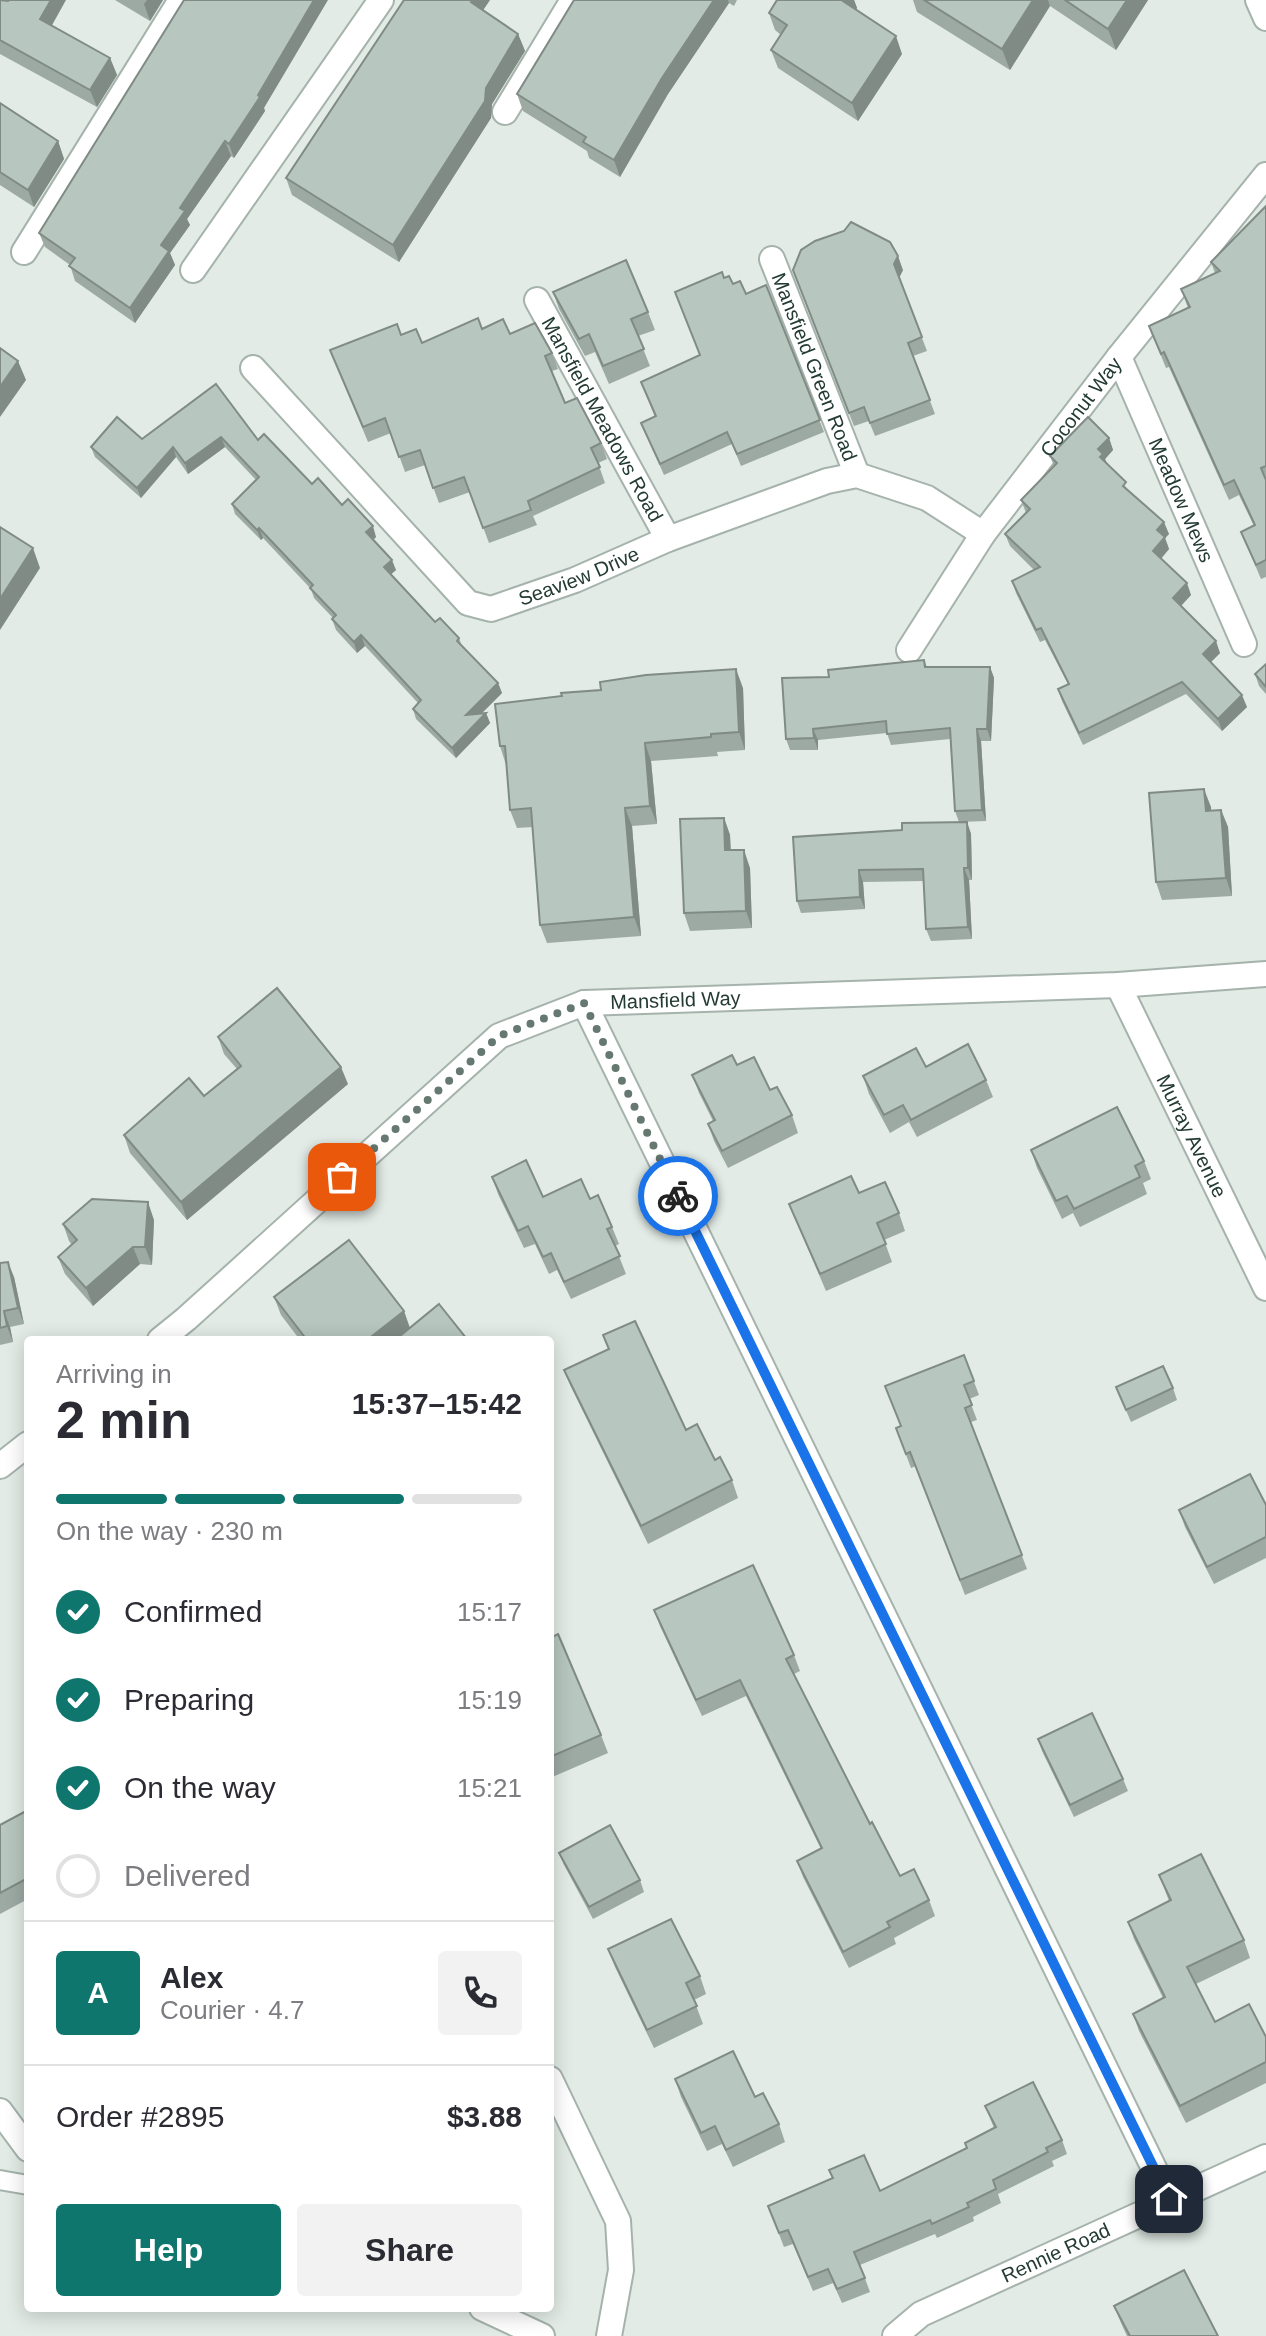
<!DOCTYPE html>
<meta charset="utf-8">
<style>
body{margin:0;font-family:Helvetica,sans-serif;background:#f2f2f3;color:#2b2b33;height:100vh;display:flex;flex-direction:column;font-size:30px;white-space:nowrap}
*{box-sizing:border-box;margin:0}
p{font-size:26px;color:#7c7c81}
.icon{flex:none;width:44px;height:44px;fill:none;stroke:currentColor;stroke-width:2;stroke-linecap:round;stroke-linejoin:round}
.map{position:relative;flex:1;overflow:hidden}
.drawer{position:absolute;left:24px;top:1336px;width:530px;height:976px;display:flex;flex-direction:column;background:#fff;border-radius:8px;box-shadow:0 4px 20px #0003}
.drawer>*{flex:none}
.pin{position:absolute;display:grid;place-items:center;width:68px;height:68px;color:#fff;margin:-34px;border-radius:16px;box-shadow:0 4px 12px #0006}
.courier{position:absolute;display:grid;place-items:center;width:80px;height:80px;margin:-40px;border:6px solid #1a73e8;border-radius:50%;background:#fff;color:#222;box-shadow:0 2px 10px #0007}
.summary em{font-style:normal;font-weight:600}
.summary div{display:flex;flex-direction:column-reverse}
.summary{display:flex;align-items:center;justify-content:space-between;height:136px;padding:0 32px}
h1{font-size:52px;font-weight:600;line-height:60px}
.bar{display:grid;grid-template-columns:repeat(4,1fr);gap:12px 8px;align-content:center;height:96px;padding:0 32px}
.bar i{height:10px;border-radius:6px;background:#e1e1e2}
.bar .current{background:#0f766e}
.bar p{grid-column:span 4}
.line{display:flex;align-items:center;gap:20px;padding:0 32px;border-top:2px solid #e1e1e2}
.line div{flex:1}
.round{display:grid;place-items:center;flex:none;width:84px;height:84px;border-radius:8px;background:#f2f2f3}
ol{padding:0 32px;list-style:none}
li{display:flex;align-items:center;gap:24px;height:88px}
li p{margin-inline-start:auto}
li .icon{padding:8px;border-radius:50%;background:#0f766e;color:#fff;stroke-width:4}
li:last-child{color:#7c7c81}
li i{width:44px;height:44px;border:4px solid #e1e1e2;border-radius:50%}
.primary-button{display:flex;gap:16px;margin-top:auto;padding:16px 32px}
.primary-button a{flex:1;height:92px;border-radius:8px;background:#0f766e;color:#fff;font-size:32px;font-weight:600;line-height:92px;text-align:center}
.primary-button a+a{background:#f2f2f3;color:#2b2b33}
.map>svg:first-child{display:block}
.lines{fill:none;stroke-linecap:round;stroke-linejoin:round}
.service-casing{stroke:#a5b3ac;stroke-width:22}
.minor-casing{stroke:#a5b3ac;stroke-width:28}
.service{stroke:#fff;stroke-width:18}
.minor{stroke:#fff;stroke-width:24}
.wall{fill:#9daaa4}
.shaded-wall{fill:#808b86}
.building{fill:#b7c6bf;stroke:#808b86;stroke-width:2}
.done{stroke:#667971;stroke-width:8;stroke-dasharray:0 14.4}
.route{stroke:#1a73e8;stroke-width:10}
.labels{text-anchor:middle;stroke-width:6;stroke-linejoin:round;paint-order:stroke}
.street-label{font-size:20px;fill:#233b32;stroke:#f2f8f4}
</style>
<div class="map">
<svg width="1266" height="2336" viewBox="0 0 1266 2336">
<rect width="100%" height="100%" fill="#e2ebe6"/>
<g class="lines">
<defs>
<polyline id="service" points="0,2180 28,2185"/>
<g id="minor">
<polyline points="1258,0 1266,18"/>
<polyline points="505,112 573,0"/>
<polyline points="24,252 181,0"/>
<path id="s1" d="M772 259 857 475"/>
<polyline points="193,270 381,0"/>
<path id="s2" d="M537 300 668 539"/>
<path id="s3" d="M1119 357 1244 644"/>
<path id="s4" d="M253 368 468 603 491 609 575 580 668 539 827 481 857 475 927 498 983 534"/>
<path id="s5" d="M909 650 983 534 1119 357 1266 175"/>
<path id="s6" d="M1118 985 1266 1288"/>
<polyline points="584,1003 1169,2199"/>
<path id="s7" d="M160 1340 186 1319 499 1036 584 1003 1118 985 1266 974"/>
<polyline points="0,1466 28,1444"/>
<polyline points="550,2079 618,2221 621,2270 609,2336"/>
<polyline points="0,2111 28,2149"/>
<polyline points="482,2308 542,2336"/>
<path id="s8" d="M895 2336 921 2314 1266 2157"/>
</g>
</defs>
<use href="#service" class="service-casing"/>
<use href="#minor" class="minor-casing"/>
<use href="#service" class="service"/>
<use href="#minor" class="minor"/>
</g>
<g class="wall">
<polygon points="0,0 52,26 110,58 117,75 97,107 0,54"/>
<polygon points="115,0 163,0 150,21"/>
<polygon points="490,0 483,10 518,34 525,51 492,104 491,118 399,262 292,195 286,178"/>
<polygon points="574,0 737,0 734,6 729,3 668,94 620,177 589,158 587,151 523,111 517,94"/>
<polygon points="777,0 854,0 857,8 856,10 902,54 858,121 778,68 771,50 781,35 775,30 769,13"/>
<polygon points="913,0 1148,0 1116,50 1050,6 1010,70 917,12"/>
<polygon points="0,103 58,141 64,159 34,207 0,185"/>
<polygon points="264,108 265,111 234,158 231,156 187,219 190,225 170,253 175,265 135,323 75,281 70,265 45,247 39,233"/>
<polygon points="1266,206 1266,577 1261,579 1241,532 1254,526 1239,495 1229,500 1169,367 1166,368 1149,326 1188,308 1181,289 1215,273 1211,262"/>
<polygon points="793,270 903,270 899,278 927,351 913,356 935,414 875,436 869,421 854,426"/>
<polygon points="724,278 746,294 766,285 824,432 741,466 732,444 664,475 641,423 655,417 641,382 700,355"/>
<polygon points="553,292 648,312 655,330 638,336 650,366 609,384 595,352 585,356 559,309"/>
<polygon points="482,329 510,334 552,353 558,369 552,371 565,403 601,443 607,459 598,463 605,483 533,516 537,525 489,543 470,492 439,503 425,465 405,472 391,433 368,442 330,350 401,335 422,343"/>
<polygon points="216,384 258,440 312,484 342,505 376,537 373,540 396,570 391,574 435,622 459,638 462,646 498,683 502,693 482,713 486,713 490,723 456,758 416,719 413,709 418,703 365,646 357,653 336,630 332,619 333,618 314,598 311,589 263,538 261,540 235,514 232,504 256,480 225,447 188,474 176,457 141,498 95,457 91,447 142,439"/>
<polygon points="1109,438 1113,450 1105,459 1107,464 1129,491 1169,534 1165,538 1169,549 1161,559 1191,595 1181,606 1220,653 1211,662 1247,707 1222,731 1186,694 1083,745 1062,701 1058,689 1068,684 1045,640 1040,642 1016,593 1012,581 1034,570 1010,546 1005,534 1026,513 1021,500 1054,466 1050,456"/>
<polygon points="924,660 927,667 990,667 994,678 991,741 981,741 986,821 959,822 955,811 950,739 891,745 887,733 818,740 818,750 790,750 786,739 829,677"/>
<polygon points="1266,664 1266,694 1259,686 1255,674"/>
<polygon points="743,688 745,750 717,752 718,756 651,761 657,824 632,826 641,936 547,943 540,925 533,827 517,828 510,810 506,765 500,746"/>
<polygon points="1211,807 1211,810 1221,810 1228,827 1232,896 1162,900 1156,882"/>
<polygon points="724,818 730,835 731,850 750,868 752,928 690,931 684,913"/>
<polygon points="967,822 971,834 972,880 969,880 972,939 931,941 926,929 924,881 863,882 865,909 801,913 797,901 902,830"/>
<polygon points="218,1037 348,1084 187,1220 130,1153 124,1135 204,1096 237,1069 224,1054"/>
<polygon points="737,1065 770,1090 792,1115 798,1133 728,1168 714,1141 708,1124 713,1121 699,1093 692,1075"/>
<polygon points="926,1067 986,1080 993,1097 917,1137 909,1122 890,1133 869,1094 863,1076"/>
<polygon points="1031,1150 1144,1161 1151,1179 1143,1183 1147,1194 1080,1227 1073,1213 1062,1219 1037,1168"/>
<polygon points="492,1177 543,1197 590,1199 612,1227 619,1244 615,1246 626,1274 571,1299 557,1270 549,1274 535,1244 524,1248 498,1194"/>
<polygon points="859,1193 899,1213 905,1231 884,1240 892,1262 826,1291 789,1204"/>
<polygon points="154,1220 152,1265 140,1264 93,1306 65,1274 58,1257 72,1245 69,1241 63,1224"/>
<polygon points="0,1263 14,1277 24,1324 10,1327 13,1342 0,1345"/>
<polygon points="274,1297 404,1311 410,1328 467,1340 402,1340 400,1336 396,1340 300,1340 281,1315"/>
<polygon points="603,1335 732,1480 738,1498 648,1544 571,1387 564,1370 608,1349"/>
<polygon points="964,1355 979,1395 969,1399 977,1420 971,1422 1027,1569 965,1595 916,1466 911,1468 896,1428 900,1426"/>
<polygon points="1116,1387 1173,1388 1177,1400 1131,1422"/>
<polygon points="1266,1505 1266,1558 1214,1584 1185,1527 1179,1510"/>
<polygon points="654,1610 794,1655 800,1671 794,1674 870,1824 900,1876 929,1900 935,1916 894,1938 896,1944 849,1968 803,1877 797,1861 821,1849 746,1696 702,1716 660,1626"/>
<polygon points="550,1638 601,1735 608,1753 550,1778"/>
<polygon points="1038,1739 1123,1779 1128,1791 1074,1817 1042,1751"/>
<polygon points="28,1810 28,1899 0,1914 0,1825"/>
<polygon points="559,1853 640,1880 644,1892 593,1919 564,1865"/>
<polygon points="1159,1875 1244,1940 1250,1958 1196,1984 1215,2022 1266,2037 1266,2083 1186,2123 1139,2031 1133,2014 1163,1998 1134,1939 1128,1922 1169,1901"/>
<polygon points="608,1949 700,1976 706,1994 694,2000 703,2024 654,2048 615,1967"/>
<polygon points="675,2079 755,2097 779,2124 785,2142 733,2167 722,2144 707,2151 681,2097"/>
<polygon points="985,2106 1062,2140 1067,2154 1052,2161 1054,2166 998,2194 1001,2203 973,2217 974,2221 937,2238 935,2234 860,2265 870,2292 842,2303 833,2283 813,2291 793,2244 784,2247 768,2206 880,2191 966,2148 994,2128"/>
<polygon points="1114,2306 1218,2336 1127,2336 1121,2323"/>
</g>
<g class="shaded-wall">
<polygon points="51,0 66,0 46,36 40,19"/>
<polygon points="147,0 163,0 150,21 144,4"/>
<polygon points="314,0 328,0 264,108 265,111 234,158 229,144"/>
<polygon points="473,0 490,0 477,19 471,2"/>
<polygon points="714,0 728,0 729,3 668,94 620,177 614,160 662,78"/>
<polygon points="844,0 854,0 857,8 849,19 843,1"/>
<polygon points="1033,0 1048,0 1050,6 1010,70 1002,49"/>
<polygon points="1127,0 1148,0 1116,50 1108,29"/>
<polygon points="518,34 525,51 492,104 491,118 399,262 393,245"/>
<polygon points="896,36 902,54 858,121 852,103"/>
<polygon points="110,58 117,75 97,107 90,90"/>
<polygon points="58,141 64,159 34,207 28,190"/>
<polygon points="225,141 231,156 187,219 190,225 170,253 175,265 135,323 130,308 161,245 180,208"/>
<polygon points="898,256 903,270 899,278 894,264"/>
<polygon points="18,361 26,380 0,417 0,387"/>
<polygon points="221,437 225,447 188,474 185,463"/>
<polygon points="1109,438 1113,450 1105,459 1108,466 1104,469 1098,449"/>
<polygon points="173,447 176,457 141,498 137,488"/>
<polygon points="1164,522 1169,534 1165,538 1169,549 1157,563 1153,551 1157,530"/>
<polygon points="373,526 376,537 370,543 366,532"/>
<polygon points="259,528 263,538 261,540 257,530"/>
<polygon points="33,548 40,568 0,630 0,599"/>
<polygon points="392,560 396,570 388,577 384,567"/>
<polygon points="1187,583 1191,595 1177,610 1173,598"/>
<polygon points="361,635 365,646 357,653 354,642"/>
<polygon points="1216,641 1220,653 1207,666 1203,654"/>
<polygon points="990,667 994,678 991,741 987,729"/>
<polygon points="736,669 743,688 745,750 739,732"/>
<polygon points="498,683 502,693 469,726 466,715"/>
<polygon points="1242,695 1247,707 1222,731 1218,719"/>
<polygon points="486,713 490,723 456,758 452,748"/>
<polygon points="813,729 818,740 818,750 814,738"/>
<polygon points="977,729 981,741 986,821 982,810"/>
<polygon points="645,743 651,761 657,824 650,806"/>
<polygon points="1204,789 1211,807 1212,828 1206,811"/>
<polygon points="625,808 632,826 641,936 634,917"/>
<polygon points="1221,810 1228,827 1232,896 1226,878"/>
<polygon points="724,818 730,835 731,868 725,850"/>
<polygon points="967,822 971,834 972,880 968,868"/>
<polygon points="744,850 750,868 752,928 746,911"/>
<polygon points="964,868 969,880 972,939 968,927"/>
<polygon points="859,870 863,882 865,909 860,897"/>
<polygon points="341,1067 348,1084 187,1220 181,1202"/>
<polygon points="148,1202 154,1220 152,1265 145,1247"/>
<polygon points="133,1247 140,1264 93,1306 86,1288"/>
<polygon points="8,1262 14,1277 24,1324 18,1308"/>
<polygon points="4,1311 10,1327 13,1342 7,1326"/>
<polygon points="404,1311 410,1329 396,1340 367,1340"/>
</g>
<g class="building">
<polygon points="0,0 8,1 9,0 51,0 40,19 110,58 90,90 0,40"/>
<polygon points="184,0 314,0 258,95 260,97 229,144 225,141 180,208 185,211 161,245 169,251 130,308 69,266 75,258 39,233"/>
<polygon points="404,0 473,0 471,2 518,34 486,88 485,101 393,245 286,178"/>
<polygon points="574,0 714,0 662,78 614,160 583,142 586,137 517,94"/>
<polygon points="777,0 844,0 843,1 896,36 852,103 771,50 787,25 769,13"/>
<polygon points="924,0 1033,0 1002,49"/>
<polygon points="1065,0 1127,0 1108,29"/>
<polygon points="0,103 58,141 28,190 0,172"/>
<polygon points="1266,206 1266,466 1261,468 1266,480 1266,560 1256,565 1241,532 1255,525 1234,480 1224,485 1164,352 1161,354 1149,326 1190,307 1181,289 1220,271 1211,262"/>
<polygon points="851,222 890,242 898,256 894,264 922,337 908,343 930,400 870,423 864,407 849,413 793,270 801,250 815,241 844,231"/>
<polygon points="626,260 648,312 631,319 644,349 603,366 589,334 579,339 553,292"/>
<polygon points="722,272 724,278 729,276 733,284 740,281 746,294 766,285 820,420 737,454 727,432 660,464 641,423 656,416 641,382 700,355 675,292"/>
<polygon points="478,318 482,329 503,319 510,334 535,323 552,353 545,356 565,403 577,398 601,443 591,448 600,467 528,501 531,510 483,528 464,477 433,488 420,450 399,457 385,418 363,427 330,350 397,324 401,335 416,329 422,343"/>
<polygon points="0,348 18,361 0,387"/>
<polygon points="216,384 258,440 264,434 312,484 318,478 342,505 348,499 373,526 366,532 392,560 384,567 435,622 440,618 459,638 457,641 498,683 466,715 486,713 452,748 413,709 421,700 361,635 354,642 332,619 336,615 310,588 313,585 259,528 257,530 232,504 259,477 221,437 185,463 173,447 137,488 91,447 117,417 142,439"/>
<polygon points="1088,417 1109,438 1098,449 1103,454 1100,457 1126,482 1123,486 1164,522 1157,530 1165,537 1153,551 1187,583 1173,598 1216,641 1203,654 1242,695 1218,719 1182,682 1079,733 1058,689 1069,684 1041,628 1036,630 1012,581 1040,567 1005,534 1030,509 1021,500 1057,463 1050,456"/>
<polygon points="0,527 33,548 0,599"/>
<polygon points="924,660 925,667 990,667 987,729 977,729 982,810 955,811 950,728 887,734 886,721 813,729 814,738 786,739 782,678 829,677 828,670"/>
<polygon points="1266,664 1266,687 1255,674"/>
<polygon points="736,669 739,732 711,734 711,737 645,743 650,806 625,808 634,917 540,925 531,808 510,810 505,746 500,746 495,704 562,696 561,693 601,690 600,682 646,675"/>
<polygon points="1204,789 1206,811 1221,810 1226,878 1156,882 1149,793"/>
<polygon points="724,818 725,850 744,850 746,911 684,913 680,819"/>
<polygon points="967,822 968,868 964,868 968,927 926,929 923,869 859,870 860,897 797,901 793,837 902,830 902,823"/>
<polygon points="277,988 341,1067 181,1202 124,1135 189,1078 204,1096 241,1066 218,1037"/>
<polygon points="968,1044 986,1080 911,1120 903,1105 884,1115 863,1076 916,1048 926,1067"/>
<polygon points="732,1055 737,1065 754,1057 770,1090 777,1087 792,1115 722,1151 708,1124 715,1120 692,1075"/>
<polygon points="1117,1107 1144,1161 1135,1166 1140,1177 1074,1209 1067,1196 1056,1201 1031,1150"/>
<polygon points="526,1160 543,1197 581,1179 590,1199 598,1195 612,1227 607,1229 620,1256 564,1282 551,1253 543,1257 528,1226 518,1231 492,1177"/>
<polygon points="851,1176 859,1193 885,1182 899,1213 877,1223 886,1244 820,1274 789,1204"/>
<polygon points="92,1199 148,1202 145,1247 133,1247 86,1288 58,1257 77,1240 63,1224"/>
<polygon points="349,1240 404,1311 367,1340 307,1340 274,1297"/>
<polygon points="8,1262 18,1308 4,1311 7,1326 0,1328 0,1263"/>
<polygon points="439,1304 466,1338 464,1340 403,1340 400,1336"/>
<polygon points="635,1321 686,1430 697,1424 715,1460 720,1457 732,1480 641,1526 564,1370 609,1349 603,1335"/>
<polygon points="964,1355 974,1381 964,1385 972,1405 965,1408 1022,1555 960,1580 910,1452 906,1454 896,1428 901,1426 885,1386"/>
<polygon points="1163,1366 1173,1388 1126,1410 1116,1387"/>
<polygon points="1250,1474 1266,1505 1266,1537 1207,1567 1179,1510"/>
<polygon points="753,1565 794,1655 786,1659 870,1824 872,1822 900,1876 914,1869 929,1900 887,1922 890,1927 843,1952 797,1861 822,1848 740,1680 696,1700 654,1610"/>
<polygon points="558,1634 601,1735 550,1757 550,1638"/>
<polygon points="1092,1713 1123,1779 1070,1805 1038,1739"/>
<polygon points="28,1810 28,1878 0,1893 0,1825"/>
<polygon points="610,1825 640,1880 589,1907 559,1853"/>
<polygon points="1201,1854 1244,1940 1187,1967 1215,2022 1249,2004 1266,2037 1266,2062 1180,2106 1133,2014 1165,1997 1128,1922 1171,1900 1159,1875"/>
<polygon points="671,1919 700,1976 686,1983 697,2006 647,2030 608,1949"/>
<polygon points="733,2051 755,2097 763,2093 779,2124 726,2150 715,2126 701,2133 675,2079"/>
<polygon points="1033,2082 1062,2140 1046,2148 1048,2152 993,2180 996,2189 967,2203 969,2207 932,2224 930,2220 854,2252 865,2278 837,2289 828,2269 808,2277 788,2230 779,2233 768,2206 833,2178 829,2170 864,2155 880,2191 967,2148 965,2143 996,2127 985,2106"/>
<polygon points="1184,2270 1218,2336 1130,2336 1114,2306"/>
</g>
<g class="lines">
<polyline class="done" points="342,1177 499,1036 584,1003 678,1196"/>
<polyline class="route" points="678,1196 1169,2199"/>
</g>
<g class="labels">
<g class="street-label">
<text dy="7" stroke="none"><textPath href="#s1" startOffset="116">Mansfield Green Road</textPath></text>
<text dy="7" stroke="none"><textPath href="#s5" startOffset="298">Coconut Way</textPath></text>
<text dy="7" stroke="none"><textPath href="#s2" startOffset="136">Mansfield Meadows Road</textPath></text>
<text dy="7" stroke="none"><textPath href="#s3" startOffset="156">Meadow Mews</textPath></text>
<text dy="7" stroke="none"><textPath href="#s4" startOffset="436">Seaview Drive</textPath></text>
<text dy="7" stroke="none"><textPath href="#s7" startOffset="638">Mansfield Way</textPath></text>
<text dy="7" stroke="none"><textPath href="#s6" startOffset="168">Murray Avenue</textPath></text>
<text dy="7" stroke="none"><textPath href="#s8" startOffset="182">Rennie Road</textPath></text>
</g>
</g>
</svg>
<div class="pin" style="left:342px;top:1177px;background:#ea580c"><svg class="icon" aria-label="bag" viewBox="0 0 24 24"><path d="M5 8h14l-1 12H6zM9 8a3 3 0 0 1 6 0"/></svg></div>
<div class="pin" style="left:1169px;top:2199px;background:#1f2937"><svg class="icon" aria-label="home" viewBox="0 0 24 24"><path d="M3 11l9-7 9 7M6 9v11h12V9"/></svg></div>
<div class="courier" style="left:678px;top:1196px"><svg class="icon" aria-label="bike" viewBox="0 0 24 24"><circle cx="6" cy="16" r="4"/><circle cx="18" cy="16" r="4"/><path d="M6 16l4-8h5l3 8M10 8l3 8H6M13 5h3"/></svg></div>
<section class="drawer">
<div class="summary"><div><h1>2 min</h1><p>Arriving in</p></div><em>15:37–15:42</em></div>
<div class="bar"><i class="current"></i><i class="current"></i><i class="current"></i><i></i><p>On the way · 230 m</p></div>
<ol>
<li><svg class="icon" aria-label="check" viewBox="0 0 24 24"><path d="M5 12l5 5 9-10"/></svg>Confirmed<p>15:17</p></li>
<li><svg class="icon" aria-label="check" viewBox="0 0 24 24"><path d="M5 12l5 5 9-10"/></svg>Preparing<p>15:19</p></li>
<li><svg class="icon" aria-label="check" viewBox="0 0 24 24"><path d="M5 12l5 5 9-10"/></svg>On the way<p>15:21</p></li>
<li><i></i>Delivered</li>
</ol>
<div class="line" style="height:144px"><b class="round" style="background:#0f766e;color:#fff">A</b><div><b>Alex</b><p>Courier · 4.7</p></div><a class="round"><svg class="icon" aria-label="phone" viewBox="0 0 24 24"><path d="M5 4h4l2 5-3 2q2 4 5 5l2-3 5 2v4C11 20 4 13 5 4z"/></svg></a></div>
<div class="line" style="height:104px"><div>Order #2895</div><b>$3.88</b></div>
<div class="primary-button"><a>Help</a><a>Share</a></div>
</section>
</div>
